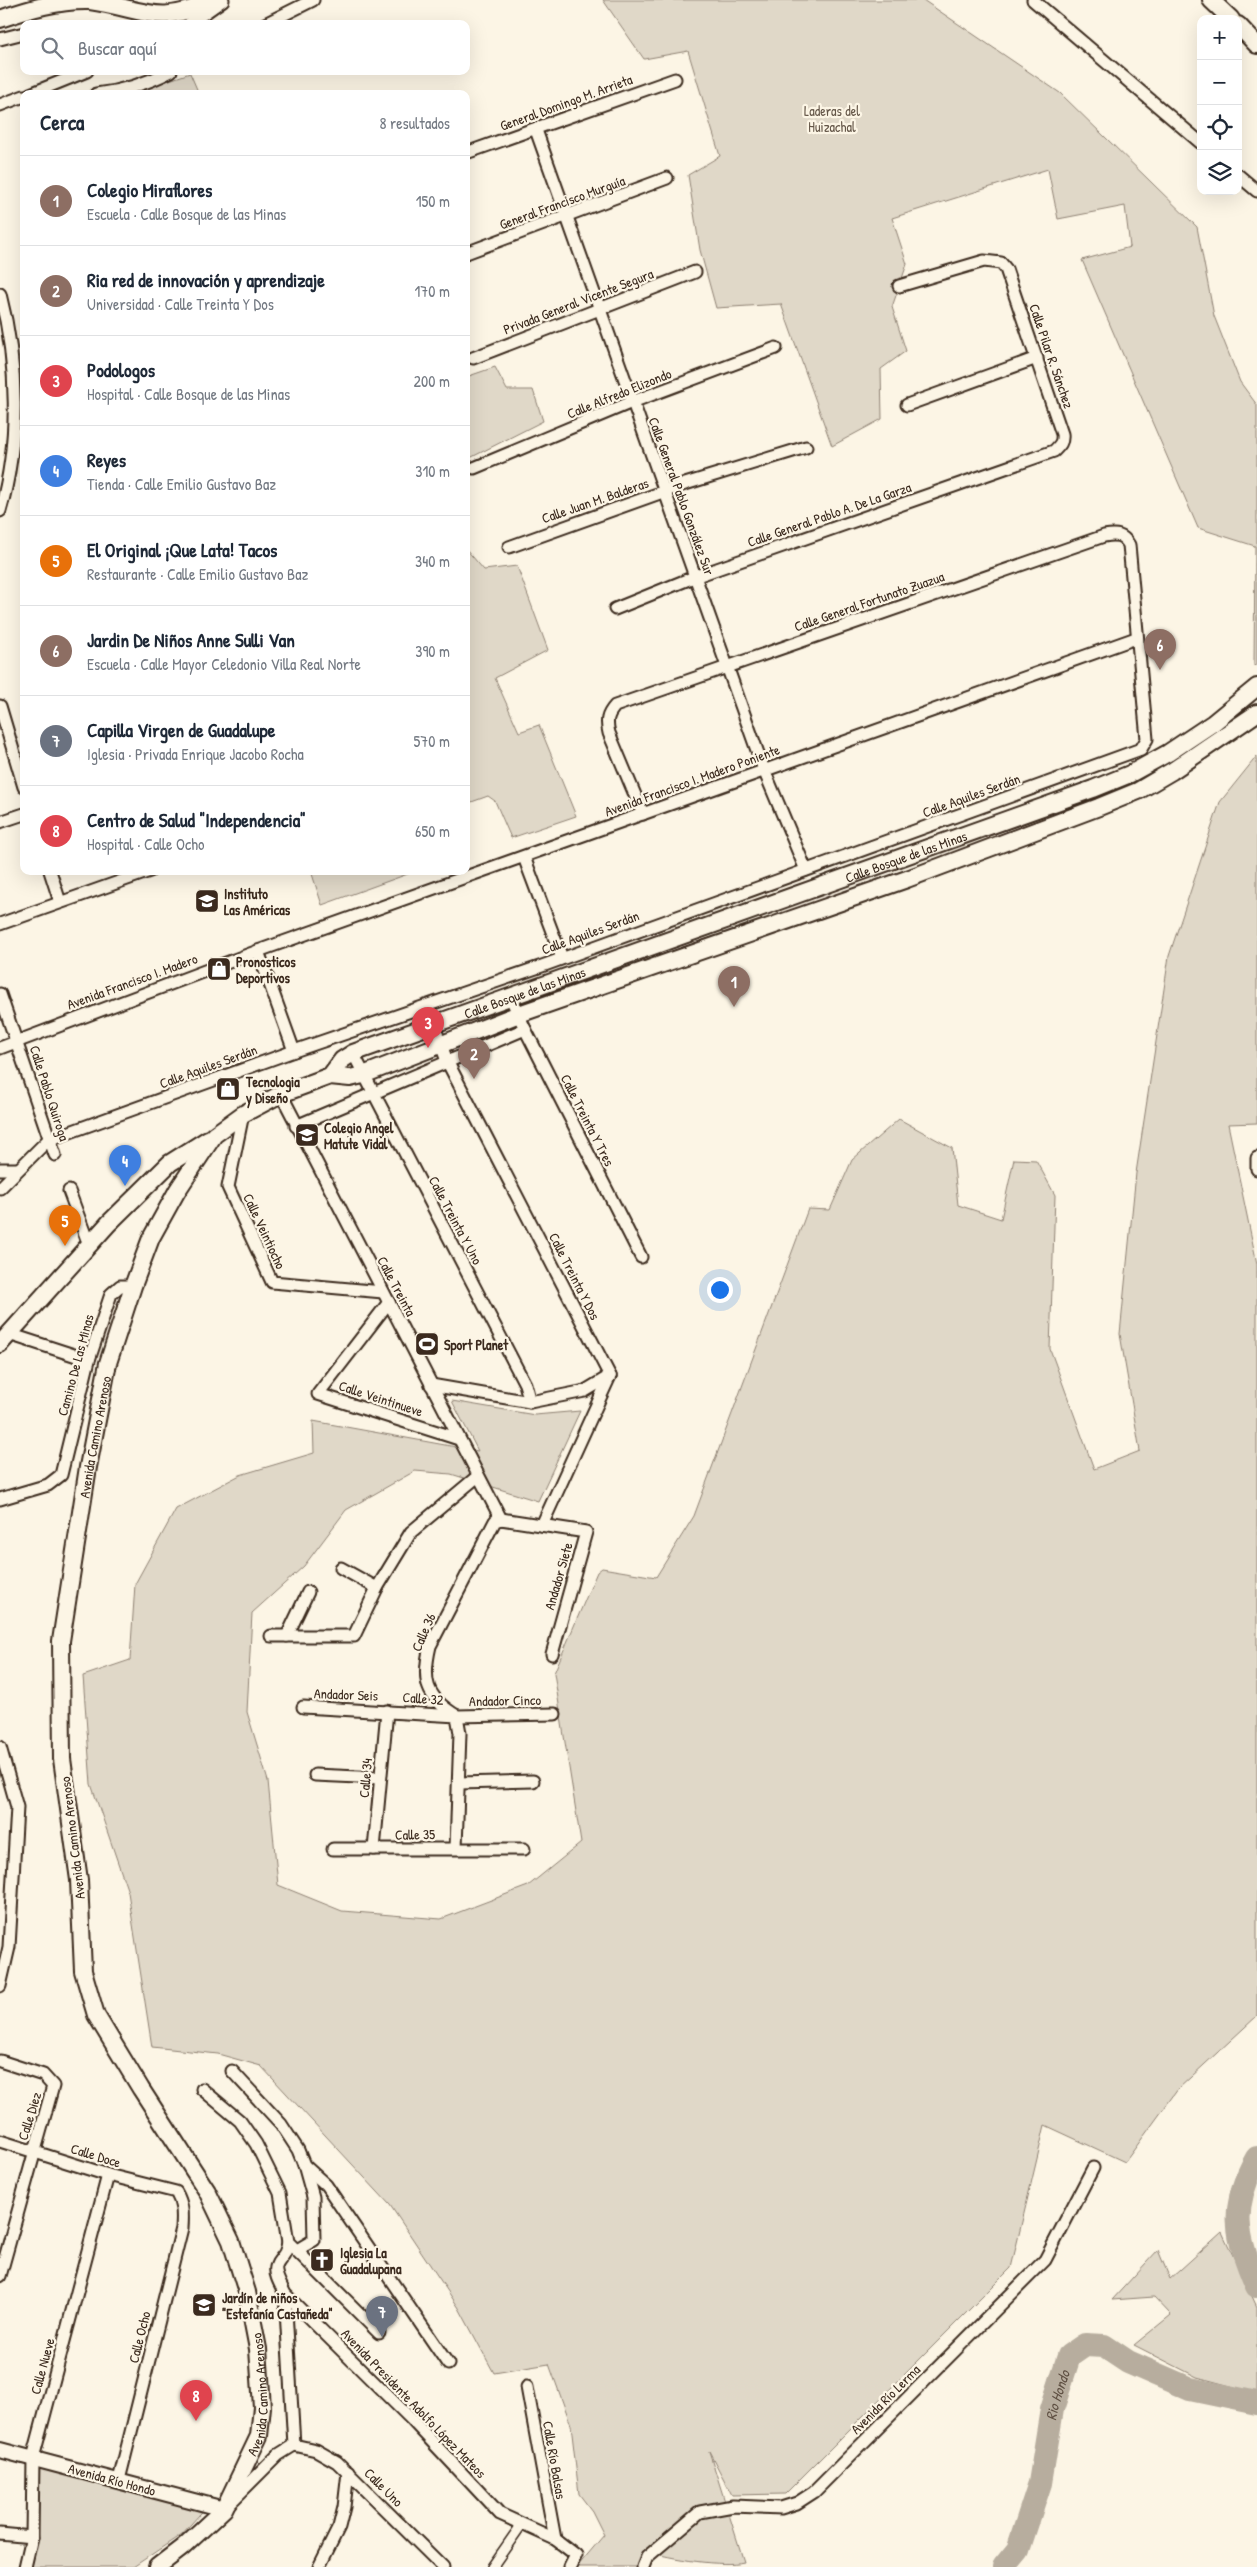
<!DOCTYPE html>
<html lang="es">
<head>
<meta charset="utf-8">
<style>
	:root { --surface:#fff; --page:#f6f6f7; --text:#1f2937; --muted:#747a83; --line:#e0e1e3; --accent:#b45309 }
	body { margin:0; font-family:"Patrick Hand",sans-serif; background:var(--page); color:var(--text) }
	.controls { position:absolute; right:15px; top:15px; display:grid; overflow:hidden; border-radius:10px; box-shadow:0 5px 20px #0002 }
	.controls button { width:45px; height:45px; display:grid; place-items:center; padding:0; border:0; border-bottom:1px solid var(--line); background:var(--surface); color:var(--text); font:25px sans-serif }
	.you { position:absolute; left:719px; top:1289px; width:18px; height:18px; margin:-12px; border:4px solid #fff; border-radius:50%; background:#1a73e8; box-shadow:0 0 0 8px #1a73e833 }
	.badge { display:grid; place-items:center; width:32px; height:32px; border-radius:50%; background:var(--accent); color:#fff; font-size:16px; font-weight:700 }
	.pin { position:absolute; translate:-50% -41px; filter:drop-shadow(0 1px 2px #0008) }
	.pin::after { content:''; position:absolute; top:26px; width:18px; height:15px; background:inherit; clip-path:polygon(0 0,100% 0,50% 100%) }
	.list { margin:0; padding:0; list-style:none }
	h2 { display:flex; justify-content:space-between; align-items:center; height:65px; margin:0; padding:0 20px; font-size:21px }
	h2 small { font-size:16px; font-weight:400; color:var(--muted) }
	.list li { display:grid; grid-template-columns:32px 1fr auto; gap:15px; align-items:center; box-sizing:border-box; height:90px; padding:0 20px; border-top:1px solid var(--line) }
	.list b { display:block; font-size:19px; white-space:nowrap }
	.list p { margin:0; font-size:16px; white-space:nowrap; color:var(--muted) }
	.list em { font-size:16px; font-style:normal; color:var(--muted) }
	.icon { flex:none; width:28px; height:28px; fill:none; stroke:currentColor; stroke-width:2; stroke-linecap:round; stroke-linejoin:round }
	.map { position:relative; flex:none; width:1257px; height:2567px; overflow:hidden }
	.search { position:absolute; background:var(--surface); box-shadow:0 5px 20px #0002; left:20px; top:20px; width:450px; height:55px; display:flex; align-items:center; gap:12px; box-sizing:border-box; padding:0 18px; border-radius:10px; color:var(--muted); font-size:19px }
	.panel { position:absolute; background:var(--surface); box-shadow:0 5px 20px #0002; left:20px; top:90px; width:450px; height:785px; border-radius:10px }
	.map>svg:first-child { display:block }
	.green { fill:#e0d8c8; stroke:#8e8173 }
	.lines { fill:none; stroke-linecap:round; stroke-linejoin:round }
	.river { stroke:#b7ad9e; stroke-width:24 }
	.pedestrian-casing { stroke:#3b2a1e; stroke-width:12 }
	.minor-casing { stroke:#3b2a1e; stroke-width:15 }
	.tertiary-casing { stroke:#3b2a1e; stroke-width:18 }
	.secondary-casing { stroke:#3b2a1e; stroke-width:20 }
	.pedestrian { stroke:#fcf5e5; stroke-width:9 }
	.minor { stroke:#fcf5e5; stroke-width:11 }
	.tertiary { stroke:#fcf5e5; stroke-width:14 }
	.secondary { stroke:#fcf5e5; stroke-width:16 }
	.labels { text-anchor:middle; dominant-baseline:central; stroke-width:4.5; stroke-linejoin:round; paint-order:stroke }
	.street-label { font-size:14px; fill:#3b2a1e; stroke:#fcf5e5 }
	.park-label { font-size:14px; fill:#645648; stroke:#fcf5e5 }
	.poi-label { font-size:14px; font-weight:bold; fill:#3b2a1e; stroke:#fcf5e5; text-anchor:start }
	.water-label { font-size:15px; font-style:italic; fill:#605144; stroke:#fcf5e5 }
</style>
</head>
<body>
<div class="map">
<svg width="1257" height="2567" viewBox="0 0 1257 2567">
	<rect width="100%" height="100%" fill="#fcf5e5"/>
	<filter id="ink" filterUnits="userSpaceOnUse"><feTurbulence type="fractalNoise" baseFrequency=".02" numOctaves="2"/><feDisplacementMap in="SourceGraphic" scale="10" xChannelSelector="R" yChannelSelector="G"/><feConvolveMatrix kernelMatrix="1 2 1 2 8 2 1 2 1" color-interpolation-filters="sRGB"/></filter>
	<g filter="url(#ink)">
		<g class="green">
			<polygon points="603,0 923,0 1060,93 1197,227 1214,316 1240,382 1257,405 1257,665 1254,666 1255,546 1198,528 1082,260 1130,247 1125,206 1058,219 1048,169 892,218 907,264 892,307 906,351 881,369 882,419 832,446 781,304 716,308 700,250 688,175 720,156 688,51 644,59"/>
			<polygon points="190,73 199,94 128,94"/>
			<polygon points="495,367 507,390 533,390 543,421 466,460 466,377"/>
			<polygon points="466,549 484,570 517,566 548,650 495,678 519,732 539,725 576,816 511,838 495,801 488,796 466,804"/>
			<path d="M1257,756V1123L1228,1124L1257,1264V2016L1178,2089L1125,2162L1045,2125L1011,2268L785,2494L732,2495L709,2451L744,2562C722,2567 671,2559 646,2551L639,2567H577L604,2535L592,2511L579,2494L571,2425L549,2364L494,2373L459,2308L390,2205L261,2066L218,2054L152,2047L128,1892L91,1784L83,1676L130,1660L135,1584L176,1509L240,1475L314,1453L313,1421L478,1451L452,1401L535,1415L580,1411L538,1501L451,1474L415,1471L346,1510L304,1566L252,1613L247,1712L268,1781L278,1885L342,1911L441,1919L528,1886L581,1843L554,1673L597,1572L602,1568L656,1577L694,1516L808,1209L830,1210L852,1160L899,1119L952,1148L958,1205L1001,1219L1014,1159L1036,1160L1055,1195L1050,1349L1094,1469L1140,1451L1120,1334L1136,1173L1169,956L1220,802Z"/>
			<polygon points="311,871 416,871 322,905"/>
			<polygon points="1222,2232 1257,2307 1257,2393 1197,2377 1134,2345 1171,2315 1154,2297 1112,2300 1158,2250 1170,2279"/>
			<polygon points="38,2463 209,2504 182,2534 133,2567 30,2567"/>
		</g>
		<g class="lines">
			<g class="river">
				<path d="M1257,2158C1229,2207 1236,2237 1257,2286"/>
				<path id="s1" d="M1004,2567L1018,2550L1040,2483L1052,2409L1069,2356L1085,2345L1104,2346L1128,2362L1190,2389L1257,2403"/>
			</g>
			<defs>
				<polyline id="pedestrian" points="492,2567 522,2524"/>
				<g id="minor">
					<polyline points="1033,0 1201,143"/>
					<polyline points="189,24 223,0"/>
					<polyline points="265,24 313,0"/>
					<polyline points="0,39 24,33"/>
					<polyline points="30,94 87,71"/>
					<path d="M96,94C124,91 146,84 171,71"/>
					<polyline points="0,105 24,96"/>
					<polyline points="536,130 764,770 806,870"/>
					<polyline points="466,153 675,79"/>
					<polyline points="1238,175 1257,191"/>
					<polyline points="466,253 667,178"/>
					<path d="M0,294C18,363 20,443 0,511"/>
					<polyline points="473,358 695,272"/>
					<polyline points="907,405 1037,358"/>
					<polyline points="474,468 632,402 776,348"/>
					<polyline points="509,547 685,484 806,447"/>
					<path d="M615,609L694,577L1054,451C1060,445 1063,442 1062,434L1006,269L1001,263L984,261L899,286"/>
					<polyline points="0,706 24,787"/>
					<polyline points="0,822 24,814"/>
					<polyline points="524,857 562,958"/>
					<polyline points="50,871 60,902"/>
					<polyline points="0,924 150,871"/>
					<polyline points="258,951 294,1051"/>
					<polyline points="0,994 55,1155"/>
					<polyline points="510,996 525,1029 641,1257"/>
					<polyline points="433,1023 447,1061 610,1376"/>
					<polyline points="0,1048 258,951 1136,638"/>
					<polyline points="353,1053 525,1384 530,1402"/>
					<polyline points="281,1094 501,1519"/>
					<polyline points="243,1114 228,1187 272,1282 383,1292"/>
					<polyline points="296,1126 525,1029"/>
					<polyline points="1257,1158 1257,1169"/>
					<polyline points="0,1169 18,1169"/>
					<path d="M0,1188L48,1140L294,1051L542,966L1141,749L1147,739L1129,545C1123,534 1116,534 1104,536L615,706C607,715 606,721 609,733L643,814"/>
					<polyline points="69,1191 89,1245"/>
					<polyline points="389,1302 318,1394 459,1439"/>
					<polyline points="9,1334 89,1360"/>
					<polyline points="431,1385 530,1402 585,1391 610,1376"/>
					<polyline points="0,1499 48,1485 61,1475 89,1360 111,1294 120,1286 133,1286"/>
					<polyline points="501,1519 586,1532 552,1654"/>
					<polyline points="542,1525 610,1376"/>
					<polyline points="341,1568 377,1588"/>
					<polyline points="271,1636 354,1636 377,1588 411,1532 478,1476"/>
					<polyline points="287,1636 308,1592"/>
					<polyline points="303,1707 457,1716 555,1714"/>
					<polyline points="0,1747 17,1807 9,1947 0,1986"/>
					<polyline points="315,1775 380,1778"/>
					<polyline points="459,1783 533,1781"/>
					<path d="M456,1848L460,1733L457,1716C425,1697 422,1680 430,1646L495,1521L501,1519"/>
					<polyline points="333,1849 524,1849"/>
					<polyline points="374,1849 387,1711"/>
					<polyline points="0,2061 43,2075 53,2086 0,2276"/>
					<polyline points="232,2071 281,2124 298,2150 304,2165 326,2185 448,2364"/>
					<polyline points="202,2089 240,2121 256,2144 280,2193 288,2242 379,2333"/>
					<path d="M0,2141L108,2175L176,2192C183,2204 183,2214 182,2228L119,2480"/>
					<path d="M288,2242C286,2258 279,2257 276,2267C274,2275 282,2287 285,2294L411,2419L500,2514L555,2539L576,2555L570,2567"/>
					<polyline points="297,2250 314,2240 313,2197 304,2165"/>
					<polyline points="527,2387 555,2539"/>
					<polyline points="294,2445 316,2450 337,2462 443,2567"/>
					<polyline points="229,2504 278,2455 294,2445 285,2294"/>
					<polyline points="0,2534 32,2537"/>
					<polyline points="25,2567 32,2537 33,2458 108,2175"/>
					<polyline points="319,2567 339,2527 344,2507 348,2472"/>
					<polyline points="643,2567 647,2557 700,2512 733,2506 781,2508 797,2503 814,2492 1045,2260 1093,2168"/>
				</g>
				<polyline id="tertiary" points="0,2450 224,2509"/>
				<g id="secondary">
					<polyline points="1211,0 1231,19"/>
					<path d="M0,19C29,9 59,0 90,1C142,8 159,28 213,0"/>
					<polyline points="1238,25 1257,45"/>
					<path id="s2" d="M330,1076L342,1060L353,1053L1093,789L1130,774L1168,753L1213,723L1257,687"/>
					<polyline points="0,1344 109,1223 170,1163 208,1139"/>
					<path id="s3" d="M157,2567L183,2547L224,2509L248,2459L259,2436L262,2407L258,2349L247,2292L231,2241L207,2191L141,2089L96,2015L83,1971L79,1880L62,1759L61,1641L88,1467L108,1363L133,1286L151,1238L177,1191L214,1135L243,1114L281,1094L330,1076L350,1078L363,1075L519,1014L907,879L1099,807L1138,791L1172,771L1257,713"/>
				</g>
			</defs>
			<use href="#pedestrian" class="pedestrian-casing"/>
			<use href="#minor" class="minor-casing"/>
			<use href="#tertiary" class="tertiary-casing"/>
			<use href="#secondary" class="secondary-casing"/>
			<use href="#pedestrian" class="pedestrian"/>
			<use href="#minor" class="minor"/>
			<use href="#tertiary" class="tertiary"/>
			<use href="#secondary" class="secondary"/>
		</g>
	</g>
	<defs>
		<symbol id="school-square" viewBox="-11 -11 22 22"><rect x="-9" y="-9" width="18" height="18" rx="4" fill="#3b2a1e" stroke="#fcf5e5"/><path d="M0-5L7-2L0 1L-7-2ZM-4 1L0 2.5L4 1V4Q0 6-4 4Z" fill="#fff"/></symbol>
		<symbol id="shop-square" viewBox="-11 -11 22 22"><rect x="-9" y="-9" width="18" height="18" rx="4" fill="#3b2a1e" stroke="#fcf5e5"/><path d="M-5-2.5h2.3a2.7 3.5 0 0 1 5.4 0H5L5.5 6h-11ZM-1.5-2.5h3a1.5 2.3 0 0 0-3 0Z" fill="#fff"/></symbol>
		<symbol id="stadium-square" viewBox="-11 -11 22 22"><rect x="-9" y="-9" width="18" height="18" rx="4" fill="#3b2a1e" stroke="#fcf5e5"/><path d="M0-5a6.5 5 0 1 0 0 10a6.5 5 0 1 0 0-10ZM-3.5-1.8h7v3.6h-7Z" fill="#fff"/></symbol>
		<symbol id="church-square" viewBox="-11 -11 22 22"><rect x="-9" y="-9" width="18" height="18" rx="4" fill="#3b2a1e" stroke="#fcf5e5"/><path d="M-1.2-6h2.4v3.5h3.3v2.4h-3.3V6h-2.4V-.1h-3.3v-2.4h3.3Z" fill="#fff"/></symbol>
	</defs>
	<g fill-rule="evenodd">
		<use href="#school-square" x="193" y="887" width="28" height="28"/>
		<use href="#shop-square" x="205" y="955" width="28" height="28"/>
		<use href="#shop-square" x="214" y="1075" width="28" height="28"/>
		<use href="#school-square" x="293" y="1121" width="28" height="28"/>
		<use href="#stadium-square" x="413" y="1330" width="28" height="28"/>
		<use href="#church-square" x="308" y="2246" width="28" height="28"/>
		<use href="#school-square" x="190" y="2291" width="28" height="28"/>
	</g>
	<g class="labels">
		<g class="street-label">
			<text transform="translate(566 102) rotate(-20)">General Domingo M. Arrieta</text>
			<text transform="translate(562 202) rotate(-20)">General Francisco Murguía</text>
			<text transform="translate(578 301) rotate(-21)">Privada General Vicente Segura</text>
			<text transform="translate(1052 356) rotate(71)">Calle Pilar R. Sánchez</text>
			<text transform="translate(619 393) rotate(-22)">Calle Alfredo Elizondo</text>
			<text transform="translate(682 496) rotate(70)">Calle General Pablo González Sur</text>
			<text transform="translate(595 500) rotate(-19)">Calle Juan M. Balderas</text>
			<text transform="translate(829 514) rotate(-19)">Calle General Pablo A. De La Garza</text>
			<text transform="translate(869 601) rotate(-19)">Calle General Fortunato Zuazua</text>
			<text transform="translate(692 780) rotate(-20)">Avenida Francisco I. Madero Poniente</text>
			<text transform="translate(971 795) rotate(-20)">Calle Aquiles Serdán</text>
			<text stroke="none"><textPath href="#s2" startOffset="620">Calle Bosque de las Minas</textPath></text>
			<text transform="translate(590 932) rotate(-20)">Calle Aquiles Serdán</text>
			<text transform="translate(132 981) rotate(-20)">Avenida Francisco I. Madero</text>
			<text stroke="none"><textPath href="#s2" startOffset="215">Calle Bosque de las Minas</textPath></text>
			<text transform="translate(208 1066) rotate(-20)">Calle Aquiles Serdán</text>
			<text transform="translate(50 1093) rotate(72)">Calle Pablo Quiroga</text>
			<text transform="translate(588 1120) rotate(63)">Calle Treinta Y Tres</text>
			<text transform="translate(456 1220) rotate(62)">Calle Treinta Y Uno</text>
			<text transform="translate(265 1231) rotate(65)">Calle Veintiocho</text>
			<text transform="translate(575 1276) rotate(63)">Calle Treinta Y Dos</text>
			<text transform="translate(397 1286) rotate(62)">Calle Treinta</text>
			<text transform="translate(75 1365) rotate(-75)">Camino De Las Minas</text>
			<text transform="translate(381 1398) rotate(18)">Calle Veintinueve</text>
			<text stroke="none"><textPath href="#s3" startOffset="1216">Avenida Camino Arenoso</textPath></text>
			<text transform="translate(558 1576) rotate(-74)">Andador Siete</text>
			<text transform="translate(423 1632) rotate(-67)">Calle 36</text>
			<text transform="translate(346 1694) rotate(2)">Andador Seis</text>
			<text transform="translate(423 1698) rotate(4)">Calle 32</text>
			<text transform="translate(505 1700) rotate(-1)">Andador Cinco</text>
			<text transform="translate(365 1778) rotate(-85)">Calle 34</text>
			<text transform="translate(415 1834) rotate(-1)">Calle 35</text>
			<text transform="translate(72 1838) rotate(-97)">Avenida Camino Arenoso</text>
			<text transform="translate(29 2116) rotate(-73)">Calle Diez</text>
			<text transform="translate(96 2155) rotate(17)">Calle Doce</text>
			<text transform="translate(139 2337) rotate(-76)">Calle Ocho</text>
			<text transform="translate(42 2366) rotate(-75)">Calle Nueve</text>
			<text stroke="none"><textPath href="#s3" startOffset="211">Avenida Camino Arenoso</textPath></text>
			<text transform="translate(885 2399) rotate(-45)">Avenida Río Lerma</text>
			<text transform="translate(414 2403) rotate(46)">Avenida Presidente Adolfo López Mateos</text>
			<text transform="translate(555 2460) rotate(80)">Calle Río Balsas</text>
			<text transform="translate(112 2479) rotate(15)">Avenida Río Hondo</text>
			<text transform="translate(384 2487) rotate(45)">Calle Uno</text>
		</g>
		<g class="park-label">
			<text x="832" y="110">Laderas del<tspan x="832" dy="16">Huizachal</tspan></text>
		</g>
		<g class="poi-label">
			<text x="224" y="893">Instituto<tspan x="224" dy="16">Las Américas</tspan></text>
			<text x="236" y="961">Pronosticos<tspan x="236" dy="16">Deportivos</tspan></text>
			<text x="246" y="1081">Tecnologia<tspan x="246" dy="16">y Diseño</tspan></text>
			<text x="324" y="1127">Colegio Angel<tspan x="324" dy="16">Matute Vidal</tspan></text>
			<text x="444" y="1344">Sport Planet</text>
			<text x="340" y="2252">Iglesia La<tspan x="340" dy="16">Guadalupana</tspan></text>
			<text x="222" y="2297">Jardín de niños<tspan x="222" dy="16">"Estefanía Castañeda"</tspan></text>
		</g>
		<g class="water-label">
			<text stroke="none"><textPath href="#s1" startOffset="182">Rio Hondo</textPath></text>
		</g>
	</g>
</svg>
<div class="controls">
<button>+</button>
<button>−</button>
<button><svg class="icon" aria-label="locate" viewBox="0 0 24 24"><circle cx="12" cy="12" r="6"/><path d="M12 2v4M12 18v4M2 12h4M18 12h4"/></svg></button>
<button><svg class="icon" aria-label="layers" viewBox="0 0 24 24"><path d="M12 4l9 5-9 5-9-5zM3 14l9 5 9-5"/></svg></button>
</div>
<div class="you"></div>
<div class="pin badge" style="left:734px;top:1007px;background:#8d6e63">1</div>
<div class="pin badge" style="left:474px;top:1079px;background:#8d6e63">2</div>
<div class="pin badge" style="left:428px;top:1048px;background:#e0444e">3</div>
<div class="pin badge" style="left:125px;top:1186px;background:#3f7fe0">4</div>
<div class="pin badge" style="left:65px;top:1246px;background:#e8710a">5</div>
<div class="pin badge" style="left:1160px;top:670px;background:#8d6e63">6</div>
<div class="pin badge" style="left:382px;top:2337px;background:#6b7280">7</div>
<div class="pin badge" style="left:196px;top:2421px;background:#e0444e">8</div>
<div class="search"><svg class="icon" aria-label="search" viewBox="0 0 24 24"><circle cx="10" cy="10" r="6"/><path d="M15 15l6 6"/></svg>Buscar aquí</div>
<section class="panel">
<h2>Cerca<small>8 resultados</small></h2>
<ul class="list">
<li><span class="badge" style="background:#8d6e63">1</span><div><b>Colegio Miraflores</b><p>Escuela · Calle Bosque de las Minas</p></div><em>150 m</em></li>
<li><span class="badge" style="background:#8d6e63">2</span><div><b>Ria red de innovación y aprendizaje</b><p>Universidad · Calle Treinta Y Dos</p></div><em>170 m</em></li>
<li><span class="badge" style="background:#e0444e">3</span><div><b>Podologos</b><p>Hospital · Calle Bosque de las Minas</p></div><em>200 m</em></li>
<li><span class="badge" style="background:#3f7fe0">4</span><div><b>Reyes</b><p>Tienda · Calle Emilio Gustavo Baz</p></div><em>310 m</em></li>
<li><span class="badge" style="background:#e8710a">5</span><div><b>El Original ¡Que Lata! Tacos</b><p>Restaurante · Calle Emilio Gustavo Baz</p></div><em>340 m</em></li>
<li><span class="badge" style="background:#8d6e63">6</span><div><b>Jardin De Niños Anne Sulli Van</b><p>Escuela · Calle Mayor Celedonio Villa Real Norte</p></div><em>390 m</em></li>
<li><span class="badge" style="background:#6b7280">7</span><div><b>Capilla Virgen de Guadalupe</b><p>Iglesia · Privada Enrique Jacobo Rocha</p></div><em>570 m</em></li>
<li><span class="badge" style="background:#e0444e">8</span><div><b>Centro de Salud &quot;Independencia&quot;</b><p>Hospital · Calle Ocho</p></div><em>650 m</em></li>
</ul>
</section>
</div>
</body>
</html>
